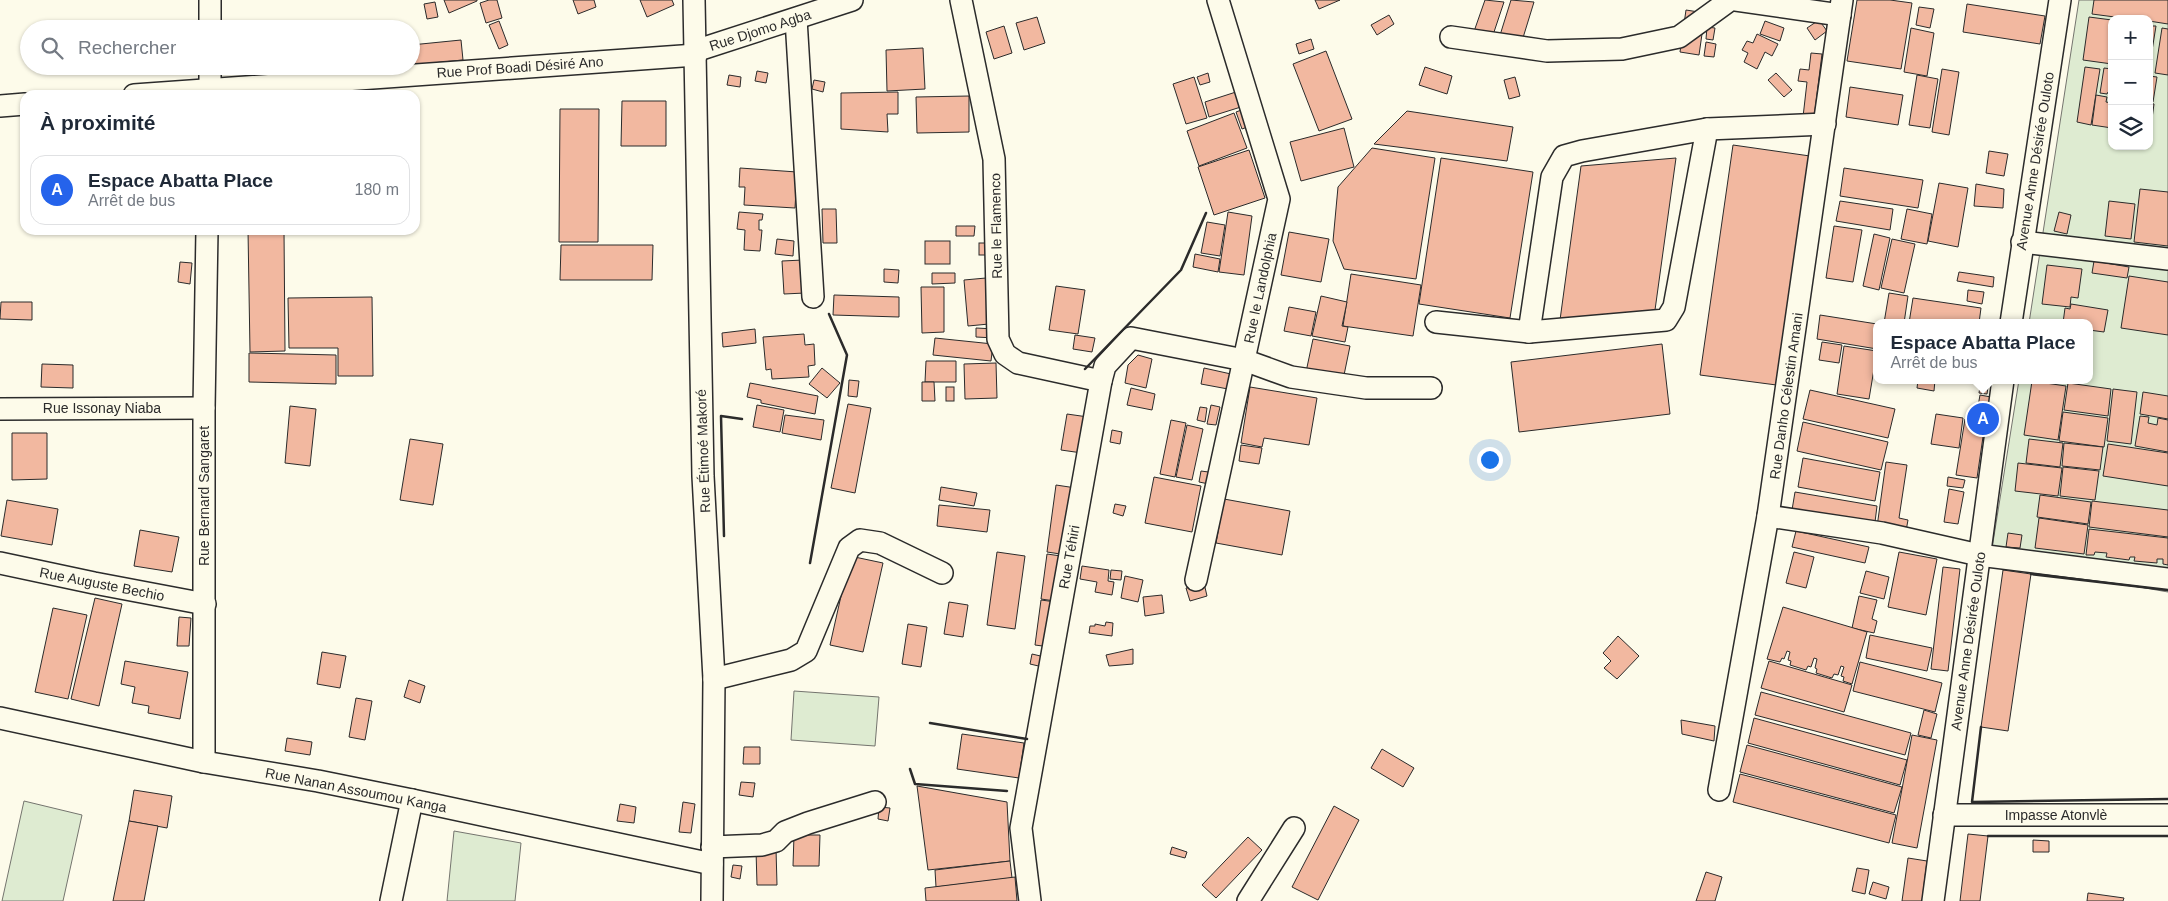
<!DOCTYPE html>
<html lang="fr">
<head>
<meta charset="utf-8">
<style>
	:root { --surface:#fff; --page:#f2f2f3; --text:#1f2937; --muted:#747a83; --line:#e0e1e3; --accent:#2563eb }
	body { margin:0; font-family:Arial,sans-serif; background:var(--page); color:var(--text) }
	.controls { position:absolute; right:15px; top:15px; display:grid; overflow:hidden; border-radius:10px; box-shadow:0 1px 4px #0004 }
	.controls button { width:45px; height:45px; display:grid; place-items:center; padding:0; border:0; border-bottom:1px solid var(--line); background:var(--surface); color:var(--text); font:25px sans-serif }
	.you { position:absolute; left:1489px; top:459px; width:18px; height:18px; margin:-12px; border:4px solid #fff; border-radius:50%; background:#1a73e8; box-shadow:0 0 0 8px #1a73e833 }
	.badge { display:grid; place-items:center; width:32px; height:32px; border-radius:50%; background:var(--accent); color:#fff; font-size:16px; font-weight:700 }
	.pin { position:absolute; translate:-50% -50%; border:2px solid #fff; box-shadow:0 1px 5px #0006 }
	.popup { position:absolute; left:1873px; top:319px; width:220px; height:65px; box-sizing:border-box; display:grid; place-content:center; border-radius:10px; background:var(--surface); filter:drop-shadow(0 1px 4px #0005); font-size:16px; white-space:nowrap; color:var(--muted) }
	.popup b { font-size:19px; color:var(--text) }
	.popup::after { content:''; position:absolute; left:50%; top:100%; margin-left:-10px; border:10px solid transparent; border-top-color:var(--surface) }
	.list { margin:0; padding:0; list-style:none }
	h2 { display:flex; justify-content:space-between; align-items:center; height:65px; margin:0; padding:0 20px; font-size:21px }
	h2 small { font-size:16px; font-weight:400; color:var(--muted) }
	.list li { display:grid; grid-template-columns:32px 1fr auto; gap:15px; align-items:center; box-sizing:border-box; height:70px; margin:0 10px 10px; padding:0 10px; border:1px solid var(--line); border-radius:15px }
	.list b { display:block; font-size:19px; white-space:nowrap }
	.list p { margin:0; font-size:16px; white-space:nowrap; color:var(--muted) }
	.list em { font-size:16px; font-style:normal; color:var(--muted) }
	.icon { flex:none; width:28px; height:28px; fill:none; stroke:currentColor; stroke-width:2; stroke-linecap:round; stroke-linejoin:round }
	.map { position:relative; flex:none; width:2168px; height:901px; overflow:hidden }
	.search { position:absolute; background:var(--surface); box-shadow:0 1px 4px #0004; left:20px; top:20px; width:400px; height:55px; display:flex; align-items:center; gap:12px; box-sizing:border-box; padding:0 18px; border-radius:28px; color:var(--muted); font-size:19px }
	.panel { position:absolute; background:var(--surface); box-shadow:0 1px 4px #0004; left:20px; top:90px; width:400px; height:145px; border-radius:15px }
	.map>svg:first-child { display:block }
	.green { fill:#deebd1; stroke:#74746e; fill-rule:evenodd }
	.building { fill:#f2b8a0; stroke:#2b2b2b }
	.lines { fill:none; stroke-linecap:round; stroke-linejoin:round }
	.minor-casing { stroke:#2b2b2b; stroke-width:24 }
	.minor { stroke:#fdfbea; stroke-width:21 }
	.wall { stroke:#2b2b2b; stroke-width:2.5 }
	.labels { text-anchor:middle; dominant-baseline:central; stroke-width:4; stroke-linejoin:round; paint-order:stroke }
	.street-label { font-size:14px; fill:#2b2b2b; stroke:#fdfbea }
</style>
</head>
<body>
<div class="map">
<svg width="2168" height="901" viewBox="0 0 2168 901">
	<rect width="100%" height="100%" fill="#fdfbea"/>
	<g class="green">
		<path d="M2079,0H2168V592L1990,561L2019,380H2089V323H2029ZM2112,19H2149V146H2112Z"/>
		<polygon points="794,691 879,697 875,746 791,740"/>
		<polygon points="24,801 82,815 63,901 2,901"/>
		<polygon points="454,831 521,843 515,901 447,901"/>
	</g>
	<g class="building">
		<polygon points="444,0 477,0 477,1 449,13"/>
		<polygon points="489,0 497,0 502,18 486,23 480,3"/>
		<polygon points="573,0 594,0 596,7 578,14"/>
		<polygon points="640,0 672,0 674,5 647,17"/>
		<polygon points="1315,0 1340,0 1319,9"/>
		<polygon points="1485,0 1504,2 1489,47 1471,40"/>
		<polygon points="1511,0 1534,2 1518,54 1496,48"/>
		<polygon points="1857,0 1890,0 1912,3 1901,69 1847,61"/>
		<polygon points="2094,0 2168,0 2168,24 2149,21 2149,19 2130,19 2092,14"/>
		<polygon points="435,2 438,17 427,19 424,4"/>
		<polygon points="1967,4 2045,16 2040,44 1963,32"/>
		<polygon points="1919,7 1934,9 1930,28 1916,25"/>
		<polygon points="1686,10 1705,13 1699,55 1680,52"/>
		<polygon points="1389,15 1394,24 1377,35 1371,25"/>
		<polygon points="1037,17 1045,43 1024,50 1016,23"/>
		<polygon points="2089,17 2112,20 2112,64 2083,60"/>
		<polygon points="1819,20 1827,31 1815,40 1807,28"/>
		<polygon points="499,21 508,45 499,49 489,25"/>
		<polygon points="1765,21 1784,28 1780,41 1760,34"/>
		<polygon points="1004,26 1012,53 994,59 986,32"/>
		<polygon points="2149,26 2156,26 2149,69"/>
		<polygon points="1707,27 1715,28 1713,40 1706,39"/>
		<polygon points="1911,28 1934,33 1927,76 1904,72"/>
		<polygon points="2162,28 2168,29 2168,75 2155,73"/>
		<polygon points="1757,34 1778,44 1772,56 1765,52 1757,69 1744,62 1748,53 1742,50 1747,41 1753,43"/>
		<polygon points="1311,39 1314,49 1299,54 1296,44"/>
		<polygon points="461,40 463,60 411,65 411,45"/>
		<polygon points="1706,42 1716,44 1714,57 1704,56"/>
		<polygon points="923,48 925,89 887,91 886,50"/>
		<polygon points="1326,51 1352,119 1319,131 1293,64"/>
		<polygon points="1811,53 1822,54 1814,118 1803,117 1807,82 1798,81 1800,69 1809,70"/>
		<polygon points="1425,67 1452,76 1447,94 1419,85"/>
		<polygon points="2085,67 2100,69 2091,125 2077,122"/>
		<polygon points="2104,68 2112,69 2112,92 2108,92 2107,94 2100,93"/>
		<polygon points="1942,69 1959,72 1949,135 1932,132"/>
		<polygon points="757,71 768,73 766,83 755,81"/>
		<polygon points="1208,73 1210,82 1200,85 1197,77"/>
		<polygon points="1776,73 1792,90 1784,97 1768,80"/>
		<polygon points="729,75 741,77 740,87 727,85"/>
		<polygon points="1917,75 1938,79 1930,128 1909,125"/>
		<polygon points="2149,76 2157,77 2153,102 2149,101"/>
		<polygon points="1194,77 1207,118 1186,124 1173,84"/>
		<polygon points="1515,77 1520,96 1509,99 1504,80"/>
		<polygon points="814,80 825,82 823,92 812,89"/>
		<polygon points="1850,87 1903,95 1898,125 1846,117"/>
		<polygon points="1239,91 1244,106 1209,117 1205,102"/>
		<polygon points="898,92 898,114 887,114 888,132 841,129 841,93"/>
		<polygon points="2096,95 2107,97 2106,102 2112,103 2112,128 2092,125"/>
		<polygon points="969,96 969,132 917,133 916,97"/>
		<polygon points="622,101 666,101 666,146 621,146"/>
		<polygon points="2149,103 2154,104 2150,133 2149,133"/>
		<polygon points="560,109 599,109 598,242 559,242"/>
		<polygon points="1244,109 1250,126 1242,129 1236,112"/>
		<polygon points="1407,111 1513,127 1507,161 1374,144"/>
		<polygon points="1234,113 1247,148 1199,166 1187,131"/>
		<polygon points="1344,128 1354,167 1301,181 1290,142"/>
		<polygon points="1733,145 1817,157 1784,386 1700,375"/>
		<polygon points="1372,148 1435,158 1416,279 1344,269 1333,241 1338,187"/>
		<polygon points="1249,150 1265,198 1214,215 1198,167"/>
		<polygon points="1989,151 2008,154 2004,176 1986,173"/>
		<polygon points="1441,158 1533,172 1510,318 1419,304"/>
		<polygon points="1676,158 1655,310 1560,320 1581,166"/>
		<polygon points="740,168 797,172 795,208 744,205 745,187 739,187"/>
		<polygon points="1844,168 1923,180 1918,208 1840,196"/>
		<polygon points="1939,183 1968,188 1958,247 1928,241"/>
		<polygon points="1976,184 2004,189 2003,208 1974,206"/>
		<polygon points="2140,189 2168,192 2168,246 2134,242"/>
		<polygon points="1840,201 1893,209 1890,230 1836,221"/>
		<polygon points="2109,201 2135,204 2131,239 2105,236"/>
		<polygon points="822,209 836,209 837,243 823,243"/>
		<polygon points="1907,209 1932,214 1927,244 1901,239"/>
		<polygon points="739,212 763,214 762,220 759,220 759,230 762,230 760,251 744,250 745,230 737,229"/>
		<polygon points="1228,212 1252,216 1244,275 1219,272"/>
		<polygon points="2059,212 2071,215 2067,234 2054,231"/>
		<polygon points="1207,222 1225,225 1220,256 1201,253"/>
		<polygon points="956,226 975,226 974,236 956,236"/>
		<polygon points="1834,226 1862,230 1853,282 1826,278"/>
		<polygon points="248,230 284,230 285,351 250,352"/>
		<polygon points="1289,232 1329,239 1321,282 1281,275"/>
		<polygon points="1874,234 1890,238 1879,290 1863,286"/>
		<polygon points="777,239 794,241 793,256 775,254"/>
		<polygon points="1892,239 1915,244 1904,293 1881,288"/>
		<rect x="925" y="241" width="25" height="23"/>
		<rect x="979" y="243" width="10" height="12"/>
		<polygon points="561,245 653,245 652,280 560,280"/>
		<polygon points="1195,254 1220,259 1218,272 1193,267"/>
		<polygon points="803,260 805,293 784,294 782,261"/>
		<polygon points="2094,261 2129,267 2127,278 2092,273"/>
		<polygon points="180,262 192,263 190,284 178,282"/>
		<polygon points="2047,265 2082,269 2078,298 2071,297 2070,307 2042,304"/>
		<polygon points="884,269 899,270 898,283 884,282"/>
		<polygon points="1959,272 1994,277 1993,287 1957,281"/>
		<polygon points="932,273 955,273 955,283 932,284"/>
		<polygon points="1351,274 1421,285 1413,336 1343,326"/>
		<polygon points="2129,276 2168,282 2168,335 2121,328"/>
		<polygon points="986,278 989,324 968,326 964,280"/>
		<polygon points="1056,286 1085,290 1078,334 1049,330"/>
		<polygon points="921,287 944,287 944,332 922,333"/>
		<polygon points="1968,290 1984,292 1982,304 1967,301"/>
		<polygon points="1889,293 1908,296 1904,323 1884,323"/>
		<polygon points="834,295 899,297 899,317 833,315"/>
		<polygon points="1321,296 1347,302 1342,326 1348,327 1345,342 1312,336"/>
		<polygon points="372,297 373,376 338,376 338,348 289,348 288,298"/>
		<polygon points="1913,298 1981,308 1979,323 1909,323"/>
		<polygon points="1,302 32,302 32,320 0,319"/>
		<polygon points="2071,304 2108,310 2104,332 2089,330 2089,323 2063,323 2065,308 2070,309"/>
		<polygon points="1289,307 1316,312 1311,336 1284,331"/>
		<polygon points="1820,315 1877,324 1877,349 1817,339"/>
		<polygon points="976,328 995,329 995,338 976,337"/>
		<polygon points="755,329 756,343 723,347 722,333"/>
		<polygon points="804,334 805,345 814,344 815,365 808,366 809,377 772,379 771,369 766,370 763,337"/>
		<polygon points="1075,335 1095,338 1092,352 1073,349"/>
		<polygon points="935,338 993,344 991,361 933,355"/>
		<polygon points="1313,339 1350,346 1343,380 1306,372"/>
		<polygon points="1822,342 1842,345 1839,363 1819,360"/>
		<polygon points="1662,344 1670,414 1519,432 1511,362"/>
		<polygon points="1844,346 1877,351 1869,399 1837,394"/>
		<polygon points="249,353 336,355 336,384 249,382"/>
		<polygon points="1138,355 1152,359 1146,388 1125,383 1128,365"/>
		<polygon points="926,361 956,361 956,382 925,382"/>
		<polygon points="996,363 997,398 965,399 964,364"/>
		<polygon points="42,364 73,365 73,388 41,387"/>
		<polygon points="822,368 840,383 827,398 809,384"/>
		<polygon points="1204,368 1231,374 1228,389 1201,384"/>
		<polygon points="849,380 859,381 857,397 848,396"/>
		<polygon points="1918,380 1935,380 1934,391 1917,388"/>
		<polygon points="1981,380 1989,380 1987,394 1979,393"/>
		<polygon points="2032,381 2066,386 2058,440 2024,435"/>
		<polygon points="922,382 934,382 935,401 922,401"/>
		<polygon points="750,383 818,396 815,414 761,403 761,400 747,397"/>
		<polygon points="2068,383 2111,389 2108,416 2064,410"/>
		<rect x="946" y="387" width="8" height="14"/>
		<polygon points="1250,387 1317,398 1309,445 1264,438 1262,447 1241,443"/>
		<polygon points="1131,388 1155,394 1152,410 1127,405"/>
		<polygon points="2113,389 2137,392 2131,444 2107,441"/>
		<polygon points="1810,390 1895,409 1888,438 1803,419"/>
		<polygon points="2143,392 2168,396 2168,419 2140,414"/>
		<polygon points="1980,395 1991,397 1987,420 1976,418"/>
		<polygon points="848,404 871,408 855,493 831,488"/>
		<polygon points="757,405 784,410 780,432 753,427"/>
		<polygon points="1211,405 1220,407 1216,425 1207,424"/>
		<polygon points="290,406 316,409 310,466 285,463"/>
		<polygon points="1200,407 1207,408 1205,422 1197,420"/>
		<polygon points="2063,412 2108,418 2104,447 2059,441"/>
		<polygon points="1067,414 1088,417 1082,453 1061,450"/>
		<polygon points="1936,414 1963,418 1959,448 1931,444"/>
		<polygon points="785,415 824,420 821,440 782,433"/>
		<polygon points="2140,416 2149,417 2148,423 2157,425 2158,418 2168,420 2168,452 2135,446"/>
		<polygon points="1965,419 1985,423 1977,478 1956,475"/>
		<polygon points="1171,420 1186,423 1175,477 1160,474"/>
		<polygon points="1803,422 1888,442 1881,470 1797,451"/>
		<polygon points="1187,425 1203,429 1192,480 1176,477"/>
		<polygon points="1112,430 1122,432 1120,444 1110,442"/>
		<polygon points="12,433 47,433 47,479 12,480"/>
		<polygon points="410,439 443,444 433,505 400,500"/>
		<polygon points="2029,439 2063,443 2060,467 2026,463"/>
		<polygon points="2064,443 2103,447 2100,470 2062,466"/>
		<polygon points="2108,444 2168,453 2168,486 2103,476"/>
		<polygon points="1241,445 1262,448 1259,464 1239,461"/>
		<polygon points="1803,458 1880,472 1875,501 1798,487"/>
		<polygon points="1886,462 1907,465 1899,518 1908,520 1906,531 1877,527"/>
		<polygon points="2018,463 2062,468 2058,496 2015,491"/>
		<polygon points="2063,467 2099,471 2095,500 2060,496"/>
		<polygon points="1201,471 1216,473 1214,485 1199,482"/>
		<polygon points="1154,477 1201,486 1192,532 1145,523"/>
		<polygon points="1948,477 1965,480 1963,488 1947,486"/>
		<polygon points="1056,485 1076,488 1067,555 1047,552"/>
		<polygon points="941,487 977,493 974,506 939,500"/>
		<polygon points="1949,489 1964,492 1958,524 1944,522"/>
		<polygon points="1795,492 1877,506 1874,530 1791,516"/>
		<polygon points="2040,495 2091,502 2088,524 2037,517"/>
		<polygon points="1224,499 1290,511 1282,555 1216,543"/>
		<polygon points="7,500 58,509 52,545 1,536"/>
		<polygon points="2092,501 2168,510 2168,537 2089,527"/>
		<polygon points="1115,504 1126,506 1123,516 1113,513"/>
		<polygon points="939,505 990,510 987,532 937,526"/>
		<polygon points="2039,518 2088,525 2084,554 2035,548"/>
		<polygon points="2089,529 2168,538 2168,565 2163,564 2163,559 2157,559 2157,563 2134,561 2135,557 2130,557 2129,560 2106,557 2107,553 2095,552 2094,555 2086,555"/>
		<polygon points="140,530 179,537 172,572 134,566"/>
		<polygon points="1796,531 1869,547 1865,563 1792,547"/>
		<polygon points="2008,533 2022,535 2020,548 2006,547"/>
		<polygon points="997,552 1025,556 1015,629 987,625"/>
		<polygon points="1794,552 1814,557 1806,588 1786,583"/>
		<polygon points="1899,552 1937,559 1926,615 1888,607"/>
		<polygon points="1047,554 1061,556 1055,601 1041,599"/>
		<polygon points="850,556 883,563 863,652 830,645"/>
		<polygon points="1082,566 1109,570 1108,581 1114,582 1112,595 1095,592 1097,582 1080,579"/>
		<polygon points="1943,567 1960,569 1948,671 1931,669"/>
		<polygon points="1111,570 1122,571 1121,580 1110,579"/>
		<polygon points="2003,570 2031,574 2008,731 1981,727"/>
		<polygon points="1866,571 1889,577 1884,599 1860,593"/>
		<polygon points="1125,576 1143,580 1138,602 1121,598"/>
		<polygon points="1204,583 1207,596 1190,601 1186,588"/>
		<polygon points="1162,595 1164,613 1145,616 1143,597"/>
		<polygon points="1859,596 1877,600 1872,619 1877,621 1874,633 1852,628"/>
		<polygon points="95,598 122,604 99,706 71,699"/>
		<polygon points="1041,600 1056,602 1050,647 1035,645"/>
		<polygon points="949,602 968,605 963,637 944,634"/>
		<polygon points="1783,607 1867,632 1852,684 1843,681 1844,677 1841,676 1844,667 1841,666 1838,675 1834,674 1832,678 1816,673 1817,669 1815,668 1817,659 1814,658 1811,667 1808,666 1806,670 1790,665 1791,661 1788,660 1790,652 1787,651 1784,659 1782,658 1780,662 1767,659"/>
		<polygon points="53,608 87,615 68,699 35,692"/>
		<polygon points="179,617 191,618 189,646 177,646"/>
		<polygon points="1106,622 1113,623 1112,636 1089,633 1090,626 1095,626 1095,624 1105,626"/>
		<polygon points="908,624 927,627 921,667 902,664"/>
		<polygon points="1870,635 1932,648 1927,671 1866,658"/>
		<polygon points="1618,636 1639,656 1617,679 1604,668 1611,661 1603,653"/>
		<polygon points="1133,649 1133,664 1109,666 1106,655"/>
		<polygon points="322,652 346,656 340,688 317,684"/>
		<polygon points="1032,654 1049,658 1047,668 1030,664"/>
		<polygon points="125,661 188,672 180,719 148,713 149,706 132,703 135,687 121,684"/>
		<polygon points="1769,661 1852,685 1844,712 1761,688"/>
		<polygon points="1860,662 1942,683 1935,712 1853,691"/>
		<polygon points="409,680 425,686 420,703 404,697"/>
		<polygon points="1761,692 1911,733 1905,755 1755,715"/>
		<polygon points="356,698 372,701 365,740 349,737"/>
		<polygon points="1924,710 1937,714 1931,738 1918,735"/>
		<polygon points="1754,718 1907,760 1900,785 1748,743"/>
		<polygon points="1681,720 1715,726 1714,741 1682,734"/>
		<polygon points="962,734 1024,743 1019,778 957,769"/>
		<polygon points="1912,735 1937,740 1917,848 1892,843"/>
		<polygon points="287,738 312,742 310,755 285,751"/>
		<polygon points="1747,745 1902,787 1894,813 1740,772"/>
		<polygon points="744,747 760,747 760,764 743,764"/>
		<polygon points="1382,749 1414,768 1403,787 1371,768"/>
		<polygon points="1740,774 1896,815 1889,843 1733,802"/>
		<polygon points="741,782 755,783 753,797 739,795"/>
		<polygon points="917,786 1007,802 1010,861 928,870"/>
		<polygon points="134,790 172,796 167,828 129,821"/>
		<polygon points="683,802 695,804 691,833 679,832"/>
		<polygon points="620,804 636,807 634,823 617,821"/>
		<polygon points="1334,806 1359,820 1318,900 1292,887"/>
		<polygon points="879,807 890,808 888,821 878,819"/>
		<polygon points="129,821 158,826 144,901 113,901"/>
		<polygon points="1968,834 1988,836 1980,901 1960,901"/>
		<polygon points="794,835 820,835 819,866 793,866"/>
		<polygon points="1248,837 1262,850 1216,898 1202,885"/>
		<polygon points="2033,840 2049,841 2049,852 2033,852"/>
		<polygon points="1172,847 1187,852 1185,858 1170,854"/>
		<polygon points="776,849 777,885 757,885 756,850"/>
		<polygon points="1908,858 1927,861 1922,901 1902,901"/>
		<polygon points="1010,861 1012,878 936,887 935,870"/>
		<polygon points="733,865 742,866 740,879 731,877"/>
		<polygon points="1857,868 1869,870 1865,894 1852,891"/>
		<polygon points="1706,872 1722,877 1715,901 1696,901"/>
		<polygon points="1015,877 1017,901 926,901 925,888"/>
		<polygon points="1873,882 1889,887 1886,899 1869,894"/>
		<polygon points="2088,893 2124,898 2123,901 2087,901"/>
	</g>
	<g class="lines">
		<defs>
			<g id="minor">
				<polyline points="694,0 703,476 714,679 712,901"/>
				<polyline points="961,0 994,159 998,339 1005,354 1018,363 1101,381"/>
				<polyline points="1736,0 1840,15"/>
				<polyline points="796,19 813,297"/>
				<polyline points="210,29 210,0"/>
				<polyline points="1451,37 1547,51 1622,49 1679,37 1730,0"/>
				<polyline points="695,51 852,0"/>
				<polyline points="134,95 696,55"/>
				<polyline points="210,95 210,66"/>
				<polyline points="0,106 25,104"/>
				<polyline points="2022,242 2168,259"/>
				<polyline points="1436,322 1529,332 1552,177 1564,156 1582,151 1707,129 1825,124"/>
				<polyline points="2011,323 2060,0"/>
				<polyline points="1529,332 1666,320 1674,307 1707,129"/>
				<polyline points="0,409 204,408"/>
				<polyline points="1768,516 1882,533 1979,555 2168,579"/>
				<polyline points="0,563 94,583 205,604"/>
				<polyline points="1196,580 1279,199 1218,0"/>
				<polyline points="714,679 791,660 806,651 849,548 860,540 880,543 942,573"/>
				<polyline points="0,718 204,762 318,781 412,800 712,864"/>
				<polyline points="204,762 204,408 207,230"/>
				<polyline points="1719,790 1768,516 1842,0"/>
				<polyline points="1944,815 2168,815"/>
				<polyline points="712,847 762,845 776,841 785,832 808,823 875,802"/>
				<polyline points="391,901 412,800"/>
				<polyline points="1030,901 1021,828 1101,381 1105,366 1131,338 1244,360 1291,377 1366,388 1431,388"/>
				<polyline points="1248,901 1294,828"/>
				<polyline points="1933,901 2003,380"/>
			</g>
		</defs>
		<use href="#minor" class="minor-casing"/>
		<use href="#minor" class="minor"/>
		<g class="wall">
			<polyline points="1085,369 1181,270 1206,213"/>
			<polyline points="724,536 721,416 742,419"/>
			<polyline points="810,563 847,355 829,314"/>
			<polyline points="2031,574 2168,590"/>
			<polyline points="930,723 1027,739"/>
			<polyline points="1981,727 1972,802 2168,799"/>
			<polyline points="910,769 915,784 1007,791"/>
			<polyline points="1988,836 2168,836"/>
		</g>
	</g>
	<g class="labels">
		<g class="street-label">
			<text transform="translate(760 30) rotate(-18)">Rue Djomo Agba</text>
			<text transform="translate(520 67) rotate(-4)">Rue Prof Boadi Désiré Ano</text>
			<text transform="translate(2035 161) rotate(-81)">Avenue Anne Désirée Ouloto</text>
			<text transform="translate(996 226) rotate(-91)">Rue le Flamenco</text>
			<text transform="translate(1260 288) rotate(-78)">Rue le Landolphia</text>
			<text transform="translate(1786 396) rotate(-82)">Rue Danho Célestin Amani</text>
			<text x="102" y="408">Rue Issonay Niaba</text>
			<text transform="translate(703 451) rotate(-92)">Rue Étimoé Makoré</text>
			<text transform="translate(204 496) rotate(-90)">Rue Bernard Sangaret</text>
			<text transform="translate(1069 557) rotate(-80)">Rue Téhiri</text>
			<text transform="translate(102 584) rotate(11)">Rue Auguste Bechio</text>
			<text transform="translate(1968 641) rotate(-82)">Avenue Anne Désirée Ouloto</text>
			<text transform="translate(356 790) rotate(11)">Rue Nanan Assoumou Kanga</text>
			<text x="2056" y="815">Impasse Atonvlè</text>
		</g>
	</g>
</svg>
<div class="controls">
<button>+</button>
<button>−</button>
<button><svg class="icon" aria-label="layers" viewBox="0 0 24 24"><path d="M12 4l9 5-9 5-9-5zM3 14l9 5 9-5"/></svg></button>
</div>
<div class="you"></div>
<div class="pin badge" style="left:1983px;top:419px">A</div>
<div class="popup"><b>Espace Abatta Place</b>Arrêt de bus</div>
<div class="search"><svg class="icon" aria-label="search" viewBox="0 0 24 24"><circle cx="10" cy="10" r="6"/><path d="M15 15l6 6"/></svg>Rechercher</div>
<section class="panel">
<h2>À proximité<small></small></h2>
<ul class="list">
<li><span class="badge">A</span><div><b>Espace Abatta Place</b><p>Arrêt de bus</p></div><em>180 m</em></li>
</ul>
</section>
</div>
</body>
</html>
